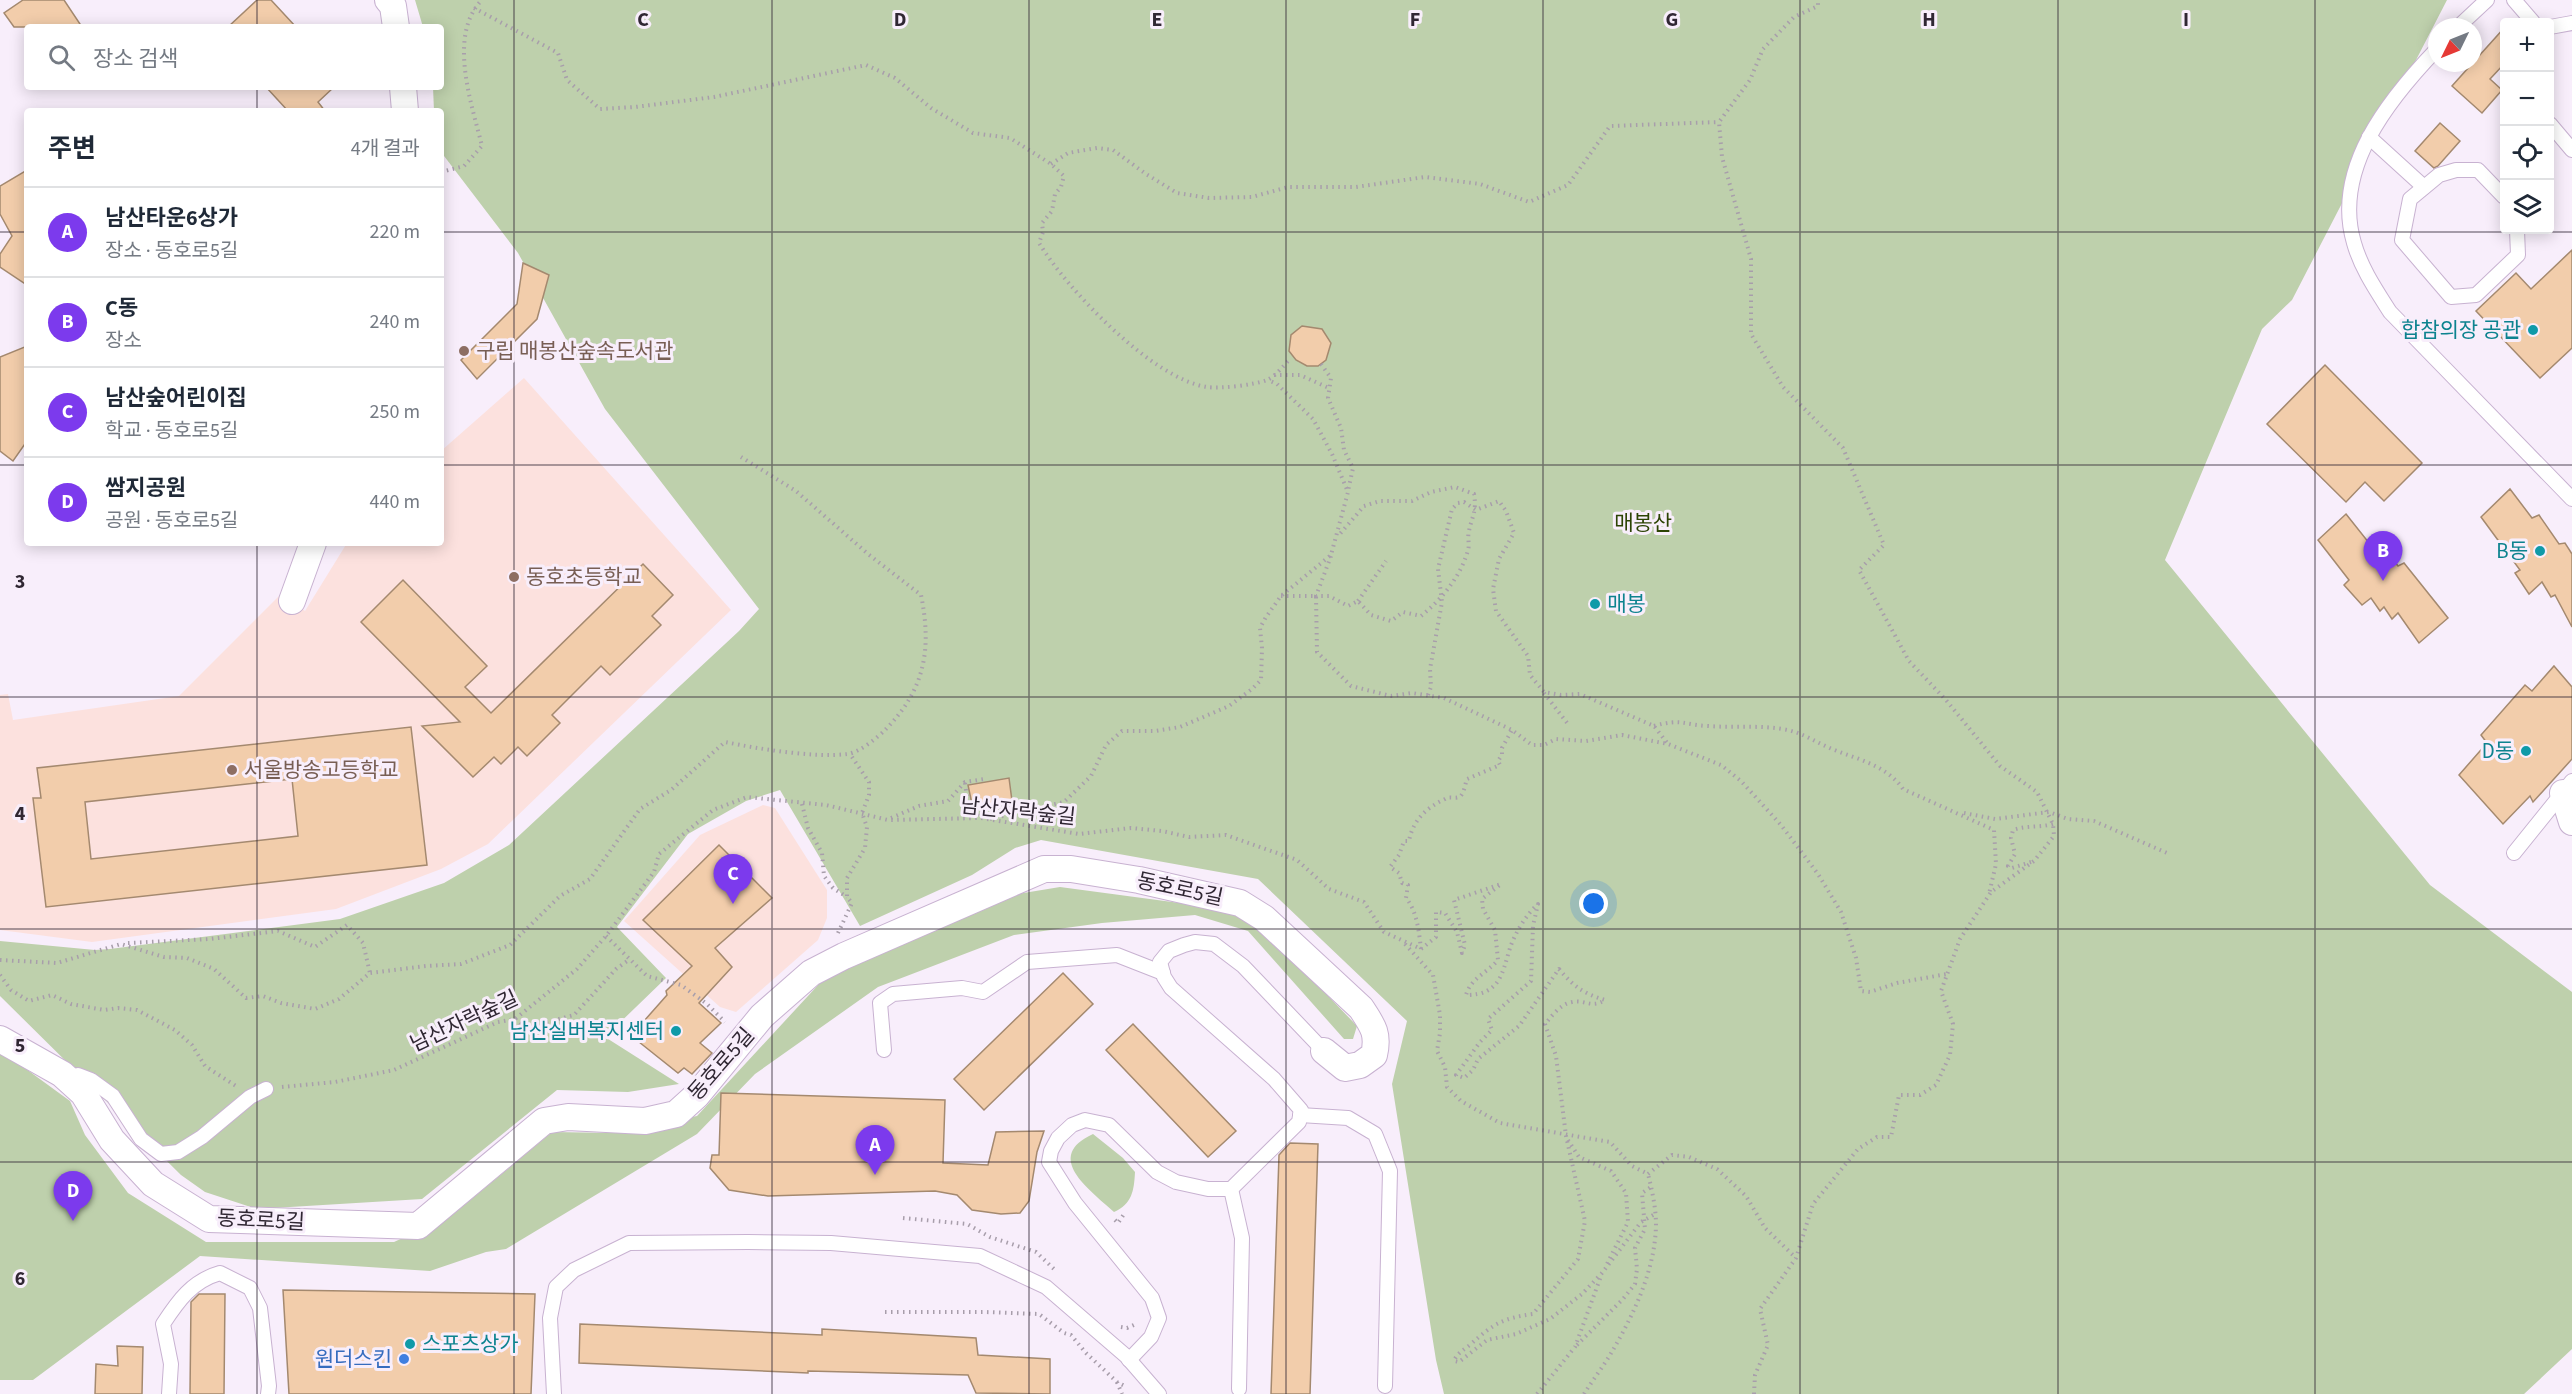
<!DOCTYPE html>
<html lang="ko">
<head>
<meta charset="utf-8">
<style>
	:root { --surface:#fff; --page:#f2f2f3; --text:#1f2937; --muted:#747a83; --line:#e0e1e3; --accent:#7c3aed }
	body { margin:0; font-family:"Source Sans 3","Noto Sans KR",sans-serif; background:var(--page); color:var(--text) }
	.controls { position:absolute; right:18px; top:18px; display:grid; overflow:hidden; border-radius:6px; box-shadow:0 3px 15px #0003 }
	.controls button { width:54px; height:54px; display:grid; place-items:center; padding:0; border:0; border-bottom:2px solid var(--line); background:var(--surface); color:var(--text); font:30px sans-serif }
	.compass { position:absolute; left:2428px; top:18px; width:54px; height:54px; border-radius:50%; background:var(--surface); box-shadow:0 3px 15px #0003; rotate:227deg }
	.you { position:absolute; left:1594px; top:904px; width:21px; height:21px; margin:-15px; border:4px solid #fff; border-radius:50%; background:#1a73e8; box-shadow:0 0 0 9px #1a73e833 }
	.badge { display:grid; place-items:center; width:39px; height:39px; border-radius:50%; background:var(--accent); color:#fff; font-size:20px; font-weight:700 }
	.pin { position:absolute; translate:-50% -50px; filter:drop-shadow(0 2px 3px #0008) }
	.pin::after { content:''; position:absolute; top:32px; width:21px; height:18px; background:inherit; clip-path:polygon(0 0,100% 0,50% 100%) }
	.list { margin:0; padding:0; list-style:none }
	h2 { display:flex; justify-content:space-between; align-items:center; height:78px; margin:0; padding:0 24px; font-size:26px }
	h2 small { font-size:20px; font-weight:400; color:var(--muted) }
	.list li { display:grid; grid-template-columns:39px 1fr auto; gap:18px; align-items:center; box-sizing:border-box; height:90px; padding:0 24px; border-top:2px solid var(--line) }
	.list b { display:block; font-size:22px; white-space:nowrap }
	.list p { margin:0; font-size:20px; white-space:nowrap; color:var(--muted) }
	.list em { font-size:20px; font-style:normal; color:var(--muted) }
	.icon { flex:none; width:33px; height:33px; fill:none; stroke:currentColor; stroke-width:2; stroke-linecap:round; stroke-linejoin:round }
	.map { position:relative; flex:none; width:2572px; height:1394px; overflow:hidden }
	.search { position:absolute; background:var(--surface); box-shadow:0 3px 15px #0003; left:24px; top:24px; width:420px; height:66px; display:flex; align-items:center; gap:15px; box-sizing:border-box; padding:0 21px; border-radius:6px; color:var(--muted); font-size:22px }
	.panel { position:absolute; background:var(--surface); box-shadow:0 3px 15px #0003; left:24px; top:108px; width:420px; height:438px; border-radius:6px }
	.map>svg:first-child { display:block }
	.education { fill:#fce1de }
	.green { fill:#bed0ac }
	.building { fill:#f2cdab; stroke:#a4896f; stroke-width:1.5; fill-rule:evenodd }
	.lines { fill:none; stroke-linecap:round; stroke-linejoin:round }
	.lane-casing { stroke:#c8b2d1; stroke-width:16 }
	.street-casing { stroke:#c8b2d1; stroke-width:28 }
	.path { stroke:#a89eab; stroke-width:4; stroke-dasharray:1.5 4.5; stroke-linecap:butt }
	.lane { stroke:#fff; stroke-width:14 }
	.street { stroke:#fff; stroke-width:26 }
	.grid { fill:none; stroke:#302733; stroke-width:1.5; stroke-opacity:0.55 }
	.culture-dot { fill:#0f9aa8; stroke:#f8eefb; stroke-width:2 }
	.education-dot { fill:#8d6e63; stroke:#f8eefb; stroke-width:2 }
	.shop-dot { fill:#3f7fe0; stroke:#f8eefb; stroke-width:2 }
	.labels { text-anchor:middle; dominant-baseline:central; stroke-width:6; stroke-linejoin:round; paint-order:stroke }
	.culture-label { font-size:21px; fill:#0d838f; stroke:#f8eefb; text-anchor:end }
	.education-label { font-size:21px; fill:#785e54; stroke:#f8eefb; text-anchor:start }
	.park-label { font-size:21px; fill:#2c4404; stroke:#f8eefb }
	.street-label { font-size:21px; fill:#302733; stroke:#f8eefb }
	.shop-label { font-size:21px; fill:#366cbe; stroke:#f8eefb; text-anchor:end }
	.grid-label { font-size:20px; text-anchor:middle; font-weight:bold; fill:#302733; stroke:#f8eefb; stroke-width:6; stroke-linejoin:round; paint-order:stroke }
</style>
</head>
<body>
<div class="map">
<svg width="2572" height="1394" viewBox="0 0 2572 1394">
	<rect width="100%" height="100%" fill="#f8eefb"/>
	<g class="education">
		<polygon points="524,378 731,610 488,844 441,869 336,909 92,942 0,930 0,695 8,694 13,720 179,696 282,593 305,611 347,543 441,543 441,451"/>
		<polygon points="763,805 775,808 827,890 827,918 818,940 736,1012 720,1007 624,921 700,835"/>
	</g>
	<g class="green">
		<polygon points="415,0 2447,0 2292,300 2262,329 2165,560 2430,885 2572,992 2572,1349 2524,1394 1444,1394 1436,1360 1392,1084 1407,1021 1258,879 1041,840 1015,848 972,875 860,926 780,790 746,801 688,834 617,927 666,978 605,1037 679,1084 628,1092 557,1090 422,1199 257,1209 205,1192 181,1175 0,996 0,941 95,950 110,949 340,919 444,883 509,845 739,631 759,609 605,409 518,253 441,152 441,111 434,111 433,87 441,87 441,27 423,27"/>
		<polygon points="1060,887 1217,908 1260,925 1357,1026 1353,1039 1344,1039 1248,931 1195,915 1102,923 1014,935 878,987 755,1074 697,1134 506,1249 486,1252 430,1271 200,1256 33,1380 0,1380 0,1050 70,1101 85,1135 128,1193 206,1242 394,1242 451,1216 552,1132 614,1133 697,1116 832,970 1012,895"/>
		<path d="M1093,1134L1123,1158L1135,1172C1134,1191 1132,1204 1114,1212C1089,1189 1043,1157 1093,1134Z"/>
	</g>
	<g class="building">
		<polygon points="23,0 64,0 82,27 14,27 4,13"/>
		<polygon points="257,0 271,0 296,27 228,27"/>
		<polygon points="2505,27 2505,63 2490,79 2502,90 2482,113 2452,86"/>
		<polygon points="266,87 334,87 318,102 325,111 288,111"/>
		<polygon points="2440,123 2460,141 2438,166 2434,168 2415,151"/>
		<polygon points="27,170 27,285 0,267 0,254 12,236 0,214 0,186"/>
		<polygon points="2572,250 2572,348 2540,378 2476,311 2516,273 2531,289"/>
		<polygon points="523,263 549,275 537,319 477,379 461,360 517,304"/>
		<polygon points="1302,326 1322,329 1331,343 1326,360 1318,366 1307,366 1296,360 1289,351 1291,335"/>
		<polygon points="27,346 27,441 13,461 0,451 0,357"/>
		<polygon points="2325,365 2422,463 2384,501 2365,482 2346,502 2267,424"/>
		<polygon points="2510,489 2532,518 2539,515 2559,544 2565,543 2572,554 2572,627 2555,595 2551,597 2542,582 2529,594 2515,573 2520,570 2481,517"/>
		<polygon points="2346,514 2369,543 2376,537 2398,566 2404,563 2448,618 2419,643 2398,613 2392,619 2384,607 2380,611 2371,598 2362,605 2344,585 2349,580 2318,540"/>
		<polygon points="643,564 673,595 652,616 661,625 610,675 601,666 552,715 560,723 527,756 518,747 501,764 494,757 473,777 422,726 460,722 361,622 403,580 487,666 465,687 491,713"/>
		<polygon points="2554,666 2572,687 2572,759 2533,802 2530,796 2503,824 2459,775 2487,743 2481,735 2525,685 2532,691"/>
		<path d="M411,727L427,865L46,907L33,798H41L37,768ZM292,779L298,836L91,859L85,802Z"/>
		<polygon points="1009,778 1012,801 973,809 968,785"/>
		<polygon points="719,845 772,898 715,948 732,967 699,1003 721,1023 700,1043 712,1053 692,1074 684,1068 678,1073 634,1038 646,1024 644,1021 667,995 666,991 692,966 643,920"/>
		<polygon points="1063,973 1093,1004 984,1110 954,1079"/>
		<polygon points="1133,1024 1236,1131 1208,1157 1106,1050"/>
		<polygon points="721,1093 945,1100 943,1163 988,1165 996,1132 1044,1131 1037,1152 1029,1201 1020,1213 1001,1214 972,1210 957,1195 935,1191 768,1196 729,1190 710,1168 712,1155 719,1155"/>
		<polygon points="1290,1143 1318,1144 1310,1394 1271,1394 1279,1155"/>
		<polygon points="283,1290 535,1294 531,1394 289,1394"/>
		<polygon points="199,1294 225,1294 224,1394 190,1394 191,1302"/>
		<polygon points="580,1324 822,1335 822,1329 976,1338 978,1355 1050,1359 1050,1394 976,1393 968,1375 808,1371 808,1373 579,1363"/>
		<polygon points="117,1346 143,1347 142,1394 95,1394 96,1364 118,1366"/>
	</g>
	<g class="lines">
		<defs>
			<g id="lane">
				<polyline points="2514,0 2533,22"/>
				<polyline points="2458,27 2487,0"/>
				<polyline points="2550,27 2572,23"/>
				<path d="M2437,49C2389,99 2332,169 2354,243C2361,268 2376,290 2390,312L2572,499"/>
				<polyline points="2550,124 2572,150"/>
				<polyline points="2369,137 2424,187"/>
				<polyline points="2504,197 2478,170 2456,170 2439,175 2410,199 2402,240 2451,297 2476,295 2518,255 2517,230"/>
				<polyline points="2514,853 2572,781"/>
				<polyline points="884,1050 880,1003 893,994 962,988 983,992 1027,962 1117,955 1163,973"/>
				<polyline points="68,1079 78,1075 91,1080 113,1096 141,1139 161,1154 178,1152 202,1137 250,1097 266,1089"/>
				<polyline points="1300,1115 1348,1118 1375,1134 1390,1171 1385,1386"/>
				<polyline points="1231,1189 1242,1238 1239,1389"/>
				<polyline points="1129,1360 1151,1337 1159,1318 1152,1298 1075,1203 1049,1162 1051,1151 1058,1138 1072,1125 1085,1120 1109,1125 1157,1172 1176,1182 1208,1189 1231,1189 1299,1122 1301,1110 1274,1079 1171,988 1164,977 1160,962 1169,951 1184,945 1195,942 1214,944 1243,966 1324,1051"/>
				<path d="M169,1394L171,1364L163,1324C178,1301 192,1281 220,1273L250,1288L260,1308L269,1386L268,1394"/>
				<polyline points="554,1394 550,1318 556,1287 574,1270 629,1243 748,1242 831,1243 980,1256 1046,1287 1126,1356 1159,1394"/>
			</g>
			<g id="street">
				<polyline points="388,0 393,6 396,27"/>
				<polyline points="403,87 405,111"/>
				<polyline points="292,601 313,543"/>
				<polyline points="2563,793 2572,822"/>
				<path d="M0,1039L62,1074L83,1093L112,1140L153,1184L209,1219L418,1226L544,1121L568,1117L645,1121L676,1114L697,1095L762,1016L811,973L844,956L1044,869H1071L1139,880L1240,903L1264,918L1361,1008C1373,1026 1379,1034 1374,1055L1360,1065L1345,1068L1324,1051"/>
			</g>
		</defs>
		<use href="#lane" class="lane-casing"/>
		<use href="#street" class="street-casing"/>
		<g class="path">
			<path d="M474,8L558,53L567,80L600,109L635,107L714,97L866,65L895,78L931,108L973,133L1010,138L1051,164L1064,176L1061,187L1055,194L1052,211L1042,223L1043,232L1039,243C1067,289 1152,379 1207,387C1220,389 1254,385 1267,380C1275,377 1284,365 1290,359"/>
			<polyline points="1051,164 1068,153 1097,148 1113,150 1146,174 1177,193 1209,198 1252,197 1288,187 1356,187 1425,177 1480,184 1529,202 1568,185 1610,126 1719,122"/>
			<path d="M441,172L464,166L482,146C472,105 447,35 482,0"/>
			<polyline points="1321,364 1331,378 1328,398 1341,428 1344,450 1353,468 1348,491"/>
			<polyline points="1274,375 1300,375 1329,388"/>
			<path d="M1331,556L1316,596H1329L1348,606L1358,601L1371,615L1391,621L1403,612L1421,616C1442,599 1461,576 1468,550C1470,544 1467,538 1469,531C1472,516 1477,512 1474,494L1455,487L1431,492L1412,501H1380L1364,506L1339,535"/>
			<polyline points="1281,596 1316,596 1317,652 1351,686 1391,696 1412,693 1444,698 1512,730 1532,745 1544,745 1556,739 1586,741 1622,735 1668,744 1721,765 1741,781 1781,825 1818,874 1841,912 1856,958 1861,991 1870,992 1897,983 1947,974"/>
			<polyline points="1358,601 1386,561"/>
			<polyline points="1544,693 1568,724"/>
			<polyline points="1428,695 1431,687 1430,669 1442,602 1438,569 1452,509 1458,503 1464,502 1476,510 1499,501 1506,511 1514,533 1499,559 1493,589 1496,611 1528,656 1530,675 1544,692 1561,695 1580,694 1654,726 1668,744"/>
			<path d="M1654,726C1682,718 1683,725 1708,726C1733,728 1757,725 1782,729C1803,732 1818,744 1837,751C1861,760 1888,767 1903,789L1994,830L1996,864L1989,894"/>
			<polyline points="965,783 968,805 981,818"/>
			<polyline points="802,804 808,828 822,853 824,876 833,888 847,897"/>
			<polyline points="1964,813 1995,819 2049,812 2068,819 2094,821 2167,853"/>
			<polyline points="891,818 919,806 948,801 965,782 985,779"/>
			<polyline points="990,819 1064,802 1091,776 1106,745 1122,731 1155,731 1180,727 1229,706 1252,689 1261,680 1262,648 1260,628 1266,617 1281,596 1331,555 1348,492 1332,454 1313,419 1277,384 1268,380"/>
			<path d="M2031,862L2012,868L2008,866L2015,854L2011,838L2013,830C2027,825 2039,828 2053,824"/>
			<polyline points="838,933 852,903 847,897 847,878 865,848 867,827 862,813 869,795 869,782 850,754"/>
			<polyline points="606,936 647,976 681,985 707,1004 725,1022"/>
			<polyline points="128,943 210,939 278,931 315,947 347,925 363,943 370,973"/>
			<polyline points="1405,944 1433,975 1440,1015 1440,1033 1437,1051 1445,1067 1447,1087 1461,1101 1500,1123 1610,1142 1632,1166 1648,1174"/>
			<path d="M1421,949C1419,932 1417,911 1406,898L1408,885L1402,883L1399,873L1390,867L1399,855L1404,841H1409C1413,820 1426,808 1445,799C1449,796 1455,799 1459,797C1464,795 1465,784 1467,779L1500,765L1498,761L1502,755V748L1512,730"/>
			<path d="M0,960L57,963L121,944L164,957L187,958L214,969L246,998L263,996L281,1003L315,1009L339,999L370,973L426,966L461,964L510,945L560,896L590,879L640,809L671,790L725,742C760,749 813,758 848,754C860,752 877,738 886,729C925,689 932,649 921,595L868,554L796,491L741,457"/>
			<polyline points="0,975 11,990 29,1001 52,995 71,1004 104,1010 118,1008 137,1010 175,1030 192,1045 205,1066 236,1086"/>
			<polyline points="515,1019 525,1028 574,1015 616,969 630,959"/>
			<path d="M282,1087L335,1082L394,1070L498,1022L515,1019L577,969L606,936L654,872L659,854L713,810L747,797L826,805L888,820L981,818L1079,834L1131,828L1162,831L1189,837L1226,835L1297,860L1329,889L1364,902L1384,932L1421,949L1436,937V912L1445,913L1457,932L1462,953L1465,945L1454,900L1501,884L1482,899L1483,909L1495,930L1498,960C1487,973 1471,978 1466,995C1500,995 1502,974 1510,948C1515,933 1526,915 1538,904L1533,926L1531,981L1488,1019L1492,1030L1480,1042L1456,1075L1464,1078L1473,1070L1478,1059L1519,1026L1559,969C1573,986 1584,994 1605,1000C1591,1009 1585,999 1572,1002C1560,1004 1552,1016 1545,1024L1556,1056L1566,1136L1585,1221L1578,1259L1533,1314C1503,1318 1493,1324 1471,1344C1464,1350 1457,1353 1454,1361L1459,1362L1487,1340L1516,1334L1550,1319L1582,1294L1602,1273L1641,1222L1655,1214"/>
			<polyline points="1568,1140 1579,1157 1611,1171 1626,1193 1628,1222 1607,1264"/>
			<polyline points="1648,1174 1672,1155 1689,1157 1717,1169 1746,1196 1765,1228 1796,1258"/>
			<polyline points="903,1218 967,1224 990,1237 1036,1252 1054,1269"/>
			<polyline points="1115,1220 1118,1223 1124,1214"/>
			<polyline points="885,1312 985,1312 1039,1314 1064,1333 1071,1335 1086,1353 1117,1382 1127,1387"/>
			<polyline points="1121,1327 1127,1328 1136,1324"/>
			<polyline points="1577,1345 1623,1299 1635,1284 1637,1269 1635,1248 1645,1229 1642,1193 1651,1187"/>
			<polyline points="1117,1382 1122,1394"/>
			<polyline points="1537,1394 1575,1347 1601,1276"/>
			<path d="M1584,1394C1592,1381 1602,1368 1610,1355C1633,1316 1655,1271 1656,1225C1656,1208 1652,1190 1648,1174"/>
			<polyline points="1754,1394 1755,1375 1768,1345 1760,1309 1796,1258 1813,1204 1858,1149 1877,1137 1891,1137 1899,1095 1920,1095 1936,1085 1950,1055 1953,1024 1941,991 1960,939 1991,892 2034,861 2054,836 2053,824 2037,792 2000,766 1946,700 1909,661 1859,570 1884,545 1843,448 1783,387 1751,334 1751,259 1722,157 1719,122 1750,80 1763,49 1794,17 1818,6 1818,0"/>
		</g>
		<use href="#lane" class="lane"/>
		<use href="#street" class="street"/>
	</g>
	<path class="grid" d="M257,0V27M514,0V1394M772,0V1394M1029,0V1394M1286,0V1394M1543,0V1394M1800,0V1394M2058,0V1394M2315,0V1394M257,87V111M0,232H27M441,232H2572M0,465H27M441,465H2572M257,543V1394M0,697H2572M0,929H2572M0,1162H2572"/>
	<g class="culture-dot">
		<circle cx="2533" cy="330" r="6"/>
		<circle cx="2540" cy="551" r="6"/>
		<circle cx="1595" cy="604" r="6"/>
		<circle cx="2526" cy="751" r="6"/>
		<circle cx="676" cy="1031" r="6"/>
		<circle cx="410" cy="1344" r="6"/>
	</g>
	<g class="education-dot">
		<circle cx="464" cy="351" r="6"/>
		<circle cx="514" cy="577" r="6"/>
		<circle cx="232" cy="770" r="6"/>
	</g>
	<circle class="shop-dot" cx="404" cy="1359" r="6"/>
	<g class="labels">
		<g class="culture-label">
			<text x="2521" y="330">합참의장 공관</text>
			<text x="2528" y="551">B동</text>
			<text x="1607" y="604" text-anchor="start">매봉</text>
			<text x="2514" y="751">D동</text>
			<text x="664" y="1031">남산실버복지센터</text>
			<text x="422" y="1344" text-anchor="start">스포츠상가</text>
		</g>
		<g class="education-label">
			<text x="476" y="351">구립 매봉산숲속도서관</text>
			<text x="526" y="577">동호초등학교</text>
			<text x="244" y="770">서울방송고등학교</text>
		</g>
		<g class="park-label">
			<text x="1643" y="523">매봉산</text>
		</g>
		<g class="street-label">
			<text transform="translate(1018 811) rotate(6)">남산자락숲길</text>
			<text transform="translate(1180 889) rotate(12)">동호로5길</text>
			<text transform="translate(464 1021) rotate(-25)">남산자락숲길</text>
			<text transform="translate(721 1064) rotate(-49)">동호로5길</text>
			<text transform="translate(261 1220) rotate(3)">동호로5길</text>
		</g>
		<g class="shop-label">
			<text x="392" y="1359">원더스킨</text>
		</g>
	</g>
	<g class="grid-label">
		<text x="643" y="26">C</text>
		<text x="900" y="26">D</text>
		<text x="1157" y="26">E</text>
		<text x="1415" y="26">F</text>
		<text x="1672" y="26">G</text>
		<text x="1929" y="26">H</text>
		<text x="2186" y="26">I</text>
		<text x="20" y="588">3</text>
		<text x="20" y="820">4</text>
		<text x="20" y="1052">5</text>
		<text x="20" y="1285">6</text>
	</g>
</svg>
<div class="controls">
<button>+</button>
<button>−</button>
<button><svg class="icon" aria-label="locate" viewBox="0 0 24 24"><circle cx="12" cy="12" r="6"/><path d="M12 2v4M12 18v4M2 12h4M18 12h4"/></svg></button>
<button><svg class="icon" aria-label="layers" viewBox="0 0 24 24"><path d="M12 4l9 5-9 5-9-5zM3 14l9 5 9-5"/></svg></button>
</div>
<svg class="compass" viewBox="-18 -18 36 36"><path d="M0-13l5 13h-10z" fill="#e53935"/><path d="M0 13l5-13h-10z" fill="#747a83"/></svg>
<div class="you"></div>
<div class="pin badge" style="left:875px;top:1175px">A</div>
<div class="pin badge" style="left:2383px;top:581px">B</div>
<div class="pin badge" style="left:733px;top:904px">C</div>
<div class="pin badge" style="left:73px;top:1221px">D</div>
<div class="search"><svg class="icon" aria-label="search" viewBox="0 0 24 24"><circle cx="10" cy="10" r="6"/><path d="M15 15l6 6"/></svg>장소 검색</div>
<section class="panel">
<h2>주변<small>4개 결과</small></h2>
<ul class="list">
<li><span class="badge">A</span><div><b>남산타운6상가</b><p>장소 · 동호로5길</p></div><em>220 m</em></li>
<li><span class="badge">B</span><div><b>C동</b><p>장소</p></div><em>240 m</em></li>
<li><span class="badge">C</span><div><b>남산숲어린이집</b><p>학교 · 동호로5길</p></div><em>250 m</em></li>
<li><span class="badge">D</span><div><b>쌈지공원</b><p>공원 · 동호로5길</p></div><em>440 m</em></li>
</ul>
</section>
</div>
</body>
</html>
